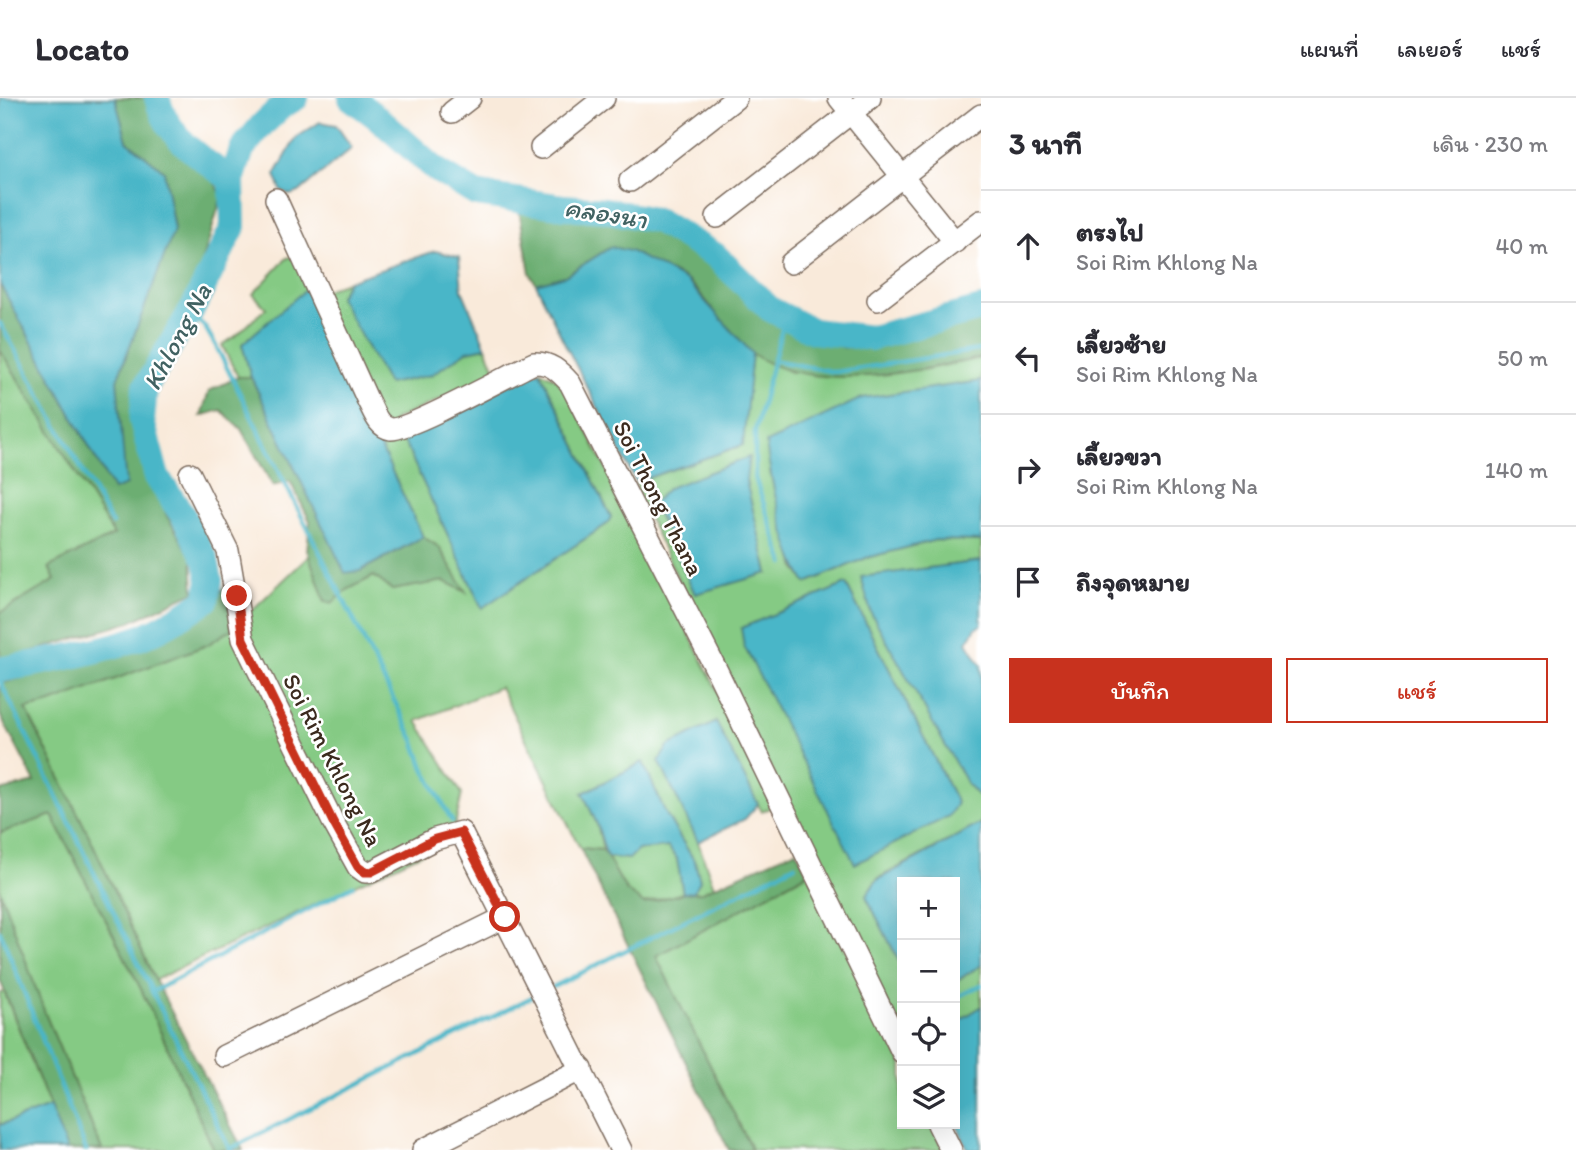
<!DOCTYPE html>
<html lang="th">
<head>
<meta charset="utf-8">
<style>
	:root { --surface:#fff; --page:#f7f7f7; --text:#2b2b33; --muted:#7c7c81; --line:#e1e1e2; --accent:#c8321e }
	body { margin:0; font-family:Itim,"Playpen Sans Thai",sans-serif; background:var(--page); color:var(--text) }
	.controls { position:absolute; right:21px; bottom:21px; display:grid; overflow:hidden; border-radius:0px; box-shadow:0 7px 28px #0002 }
	.controls button { width:63px; height:63px; display:grid; place-items:center; padding:0; border:0; border-bottom:2px solid var(--line); background:var(--surface); color:var(--text); font:35px sans-serif }
	.stop { position:absolute; width:21px; height:21px; margin:-16px; border:5px solid #c8321e; border-radius:50%; background:#fff }
	.stop.end { background:#c8321e; border-color:#fff; box-shadow:0 2px 7px #0008 }
	.list { margin:0; padding:0; list-style:none }
	h2 { display:flex; justify-content:space-between; align-items:center; height:91px; margin:0; padding:0 28px; font-size:30px }
	h2 small { font-size:23px; font-weight:400; color:var(--muted) }
	.list li { display:grid; grid-template-columns:46px 1fr auto; gap:21px; align-items:center; box-sizing:border-box; height:112px; padding:0 28px; border-top:2px solid var(--line) }
	.list b { display:block; font-size:26px; white-space:nowrap }
	.list p { margin:0; font-size:23px; white-space:nowrap; color:var(--muted) }
	.list em { font-size:23px; font-style:normal; color:var(--muted) }
	.actions { display:flex; gap:14px; padding:21px 28px }
	.actions a { flex:1; padding:16px 0; border:2px solid var(--accent); border-radius:0px; text-align:center; font-size:24px; color:var(--accent) }
	.actions .main { background:var(--accent); color:#fff }
	.icon { flex:none; width:38px; height:38px; fill:none; stroke:currentColor; stroke-width:2; stroke-linecap:round; stroke-linejoin:round }
	.map { position:relative; flex:none; width:981px; height:1052px; overflow:hidden }
	header { display:flex; align-items:center; gap:42px; box-sizing:border-box; height:98px; padding:0 35px; background:var(--surface); border-bottom:2px solid var(--line) }
	header strong { font-size:33px }
	nav { display:flex; gap:38px; margin-inline-start:auto; font-size:24px }
	main { display:flex }
	aside { flex:1; background:var(--surface) }
	.map>svg:first-child { display:block }
	.green { fill:#85ca84; stroke:#607a51; stroke-width:2; fill-rule:evenodd }
	.forest { fill:#6cae72; stroke:#546c48; stroke-width:2 }
	.water { fill:#4ab6c8; stroke:#427073; stroke-width:2 }
	.lines { fill:none; stroke-linecap:round; stroke-linejoin:round }
	.stream { stroke:#4ab6c8; stroke-width:4.5 }
	.river { stroke:#4ab6c8; stroke-width:26 }
	.minor-casing { stroke:#7e6d60; stroke-width:24 }
	.minor { stroke:#fff; stroke-width:21 }
	.route { stroke:#c8321e; stroke-width:9 }
	.labels { text-anchor:middle; dominant-baseline:central; stroke-width:5; stroke-linejoin:round; paint-order:stroke }
	.street-label { font-size:24px; fill:#3b2a1e; stroke:#fff }
	.water-label { font-size:26px; font-style:italic; fill:#416262; stroke:#fff }
</style>
</head>
<body>
<header>
<strong>Locato</strong>
<nav><a>แผนที่</a><a>เลเยอร์</a><a>แชร์</a></nav>
</header>
<main>
<div class="map">
<svg width="981" height="1052" viewBox="0 0 981 1052">
	<rect width="100%" height="100%" fill="#fff"/>
	<filter id="ink" filterUnits="userSpaceOnUse"><feTurbulence type="fractalNoise" baseFrequency=".0143" numOctaves="2"/><feDisplacementMap in="SourceGraphic" scale="14" xChannelSelector="R" yChannelSelector="G"/><feConvolveMatrix kernelMatrix="1 2 1 2 8 2 1 2 1" color-interpolation-filters="sRGB"/></filter>
	<filter id="wash" filterUnits="userSpaceOnUse"><feTurbulence type="fractalNoise" baseFrequency=".00686" numOctaves="4" result="noise"/><feDisplacementMap in="SourceGraphic" scale="28" xChannelSelector="R" yChannelSelector="G"/><feGaussianBlur stdDeviation="1.57" result="paint"/><feColorMatrix in="noise" values="0 0 0 0 0 0 0 0 0 0 0 0 0 0 0 0 0 1.4 0 .05"/><feComposite in="paint" operator="in"/></filter>
	<g filter="url(#wash)">
		<rect width="100%" height="100%" fill="#f9eada"/>
		<g class="green">
			<polygon points="306,156 324,193 348,183 339,199 431,277 467,253 486,249 497,276 394,322 482,509 607,426 611,419 540,273 562,283 775,707 762,714 716,625 698,744 714,789 702,794 693,794 700,783 695,764 667,718 583,695 597,726 603,752 580,750 500,589 417,623 462,696 452,741 155,882 91,742 26,611 51,605 232,531 309,458 325,503 374,478 392,492 444,483 464,493 439,449 423,439 306,192 242,246 251,279 238,279 222,247 237,237 266,210 253,196 287,160"/>
			<polygon points="0,252 114,437 49,470 55,482 0,515"/>
			<path d="M752,255L790,274L922,272L981,260V283L953,287L770,374L796,470L806,485L866,460L936,442L981,443V463L862,479L967,686L981,701V725L877,781L866,798L902,869V939L640,403L636,384L742,347ZM746,383L768,475L653,406ZM846,486L957,705L742,530Z"/>
			<polygon points="52,717 141,891 214,1052 102,1052 46,918 0,793 0,735"/>
			<polygon points="668,749 677,761 683,795 643,806 626,792 607,759 629,761 637,752"/>
			<polygon points="808,775 902,966 902,1026 931,1026 944,1052 752,1052 655,857"/>
			<polygon points="981,867 981,909 955,925 955,884"/>
			<polygon points="4,894 50,1009 0,1027 0,895"/>
		</g>
		<g class="forest">
			<polygon points="115,0 153,0 160,32 211,78 222,97 199,176 146,279 140,345 167,418 192,460 194,494 130,524 0,563 0,515 55,482 49,469 114,437 0,252 0,186 113,392 125,387 117,282 174,131 164,73 127,43"/>
			<path d="M519,111L562,115L660,130L708,164L765,221L808,240L845,250L882,247L981,223V260C915,273 811,297 753,256C731,240 710,203 689,184C676,173 629,157 611,149L565,178L536,186L530,175Z"/>
			<polygon points="238,279 251,279 345,474 360,473 423,439 439,449 466,494 444,483 392,492 374,478 347,492 332,505 325,503 307,452 310,423 290,383 273,388 241,331 221,312 201,318 209,293"/>
			<polygon points="227,487 232,531 207,547 51,605 26,611 91,742 155,882 243,1052 214,1052 141,891 52,717 0,735 0,693 35,684 0,617 0,586 157,541 197,519"/>
			<polygon points="580,750 603,752 626,792 644,806 683,795 702,794 796,752 808,775 656,858 752,1052 729,1052"/>
			<polygon points="0,793 46,918 102,1052 67,1052 0,882"/>
		</g>
		<g class="water">
			<polygon points="0,0 115,0 127,43 164,73 174,132 117,282 126,387 113,392 0,186"/>
			<polygon points="320,24 336,27 352,50 299,94 290,97 281,92 275,77 296,40"/>
			<polygon points="611,149 630,153 687,183 752,255 743,347 636,384 562,240 536,186 565,178"/>
			<polygon points="435,153 459,159 462,192 486,249 467,253 431,277 388,286 339,199 348,183"/>
			<polygon points="306,191 423,439 360,473 345,475 251,279 242,246"/>
			<polygon points="540,273 611,419 607,426 482,510 400,335"/>
			<path d="M981,283V443L936,442L866,460L806,485C785,454 771,383 766,345L862,300Z"/>
			<polygon points="749,359 746,383 768,475 695,496 653,405 668,390"/>
			<polygon points="981,463 981,527 976,530 967,544 981,567 981,701 967,686 871,515 861,479"/>
			<polygon points="846,486 957,705 949,718 855,766 744,548 741,530"/>
			<polygon points="716,624 758,706 745,721 698,744 659,663 668,648"/>
			<polygon points="643,664 667,718 695,764 700,783 693,794 683,795 677,761 668,749 638,752 629,761 607,759 597,726 583,695"/>
			<polygon points="981,725 981,867 955,884 955,784 902,784 902,869 866,798 877,782"/>
			<polygon points="981,909 981,1052 968,1052 955,1023 955,925"/>
			<polygon points="50,1009 67,1052 0,1052 0,1027"/>
		</g>
		<g class="lines">
			<g class="stream">
				<polyline points="190,215 205,229 216,248 414,642 424,670 452,723"/>
				<polyline points="0,225 112,426"/>
				<polyline points="773,262 835,274 979,252"/>
				<polyline points="784,465 755,380 755,333 785,219"/>
				<polyline points="0,583 230,1052"/>
				<polyline points="0,833 86,1052"/>
				<polyline points="553,889 795,767"/>
				<polyline points="152,894 353,788"/>
				<polyline points="955,900 981,887"/>
				<polyline points="230,1051 532,899"/>
			</g>
			<g class="river">
				<path d="M157,0C168,40 200,60 232,82"/>
				<polyline points="351,0 378,20 435,71 476,96 564,109 605,112 658,123 715,157 770,211 813,233 871,240 981,211"/>
				<path d="M0,572C46,563 95,555 139,540C162,531 186,516 206,502L210,483L206,462L184,419L157,379L142,323L145,290L194,208L233,129L232,82L242,51L262,27L282,8L296,0"/>
			</g>
		</g>
	</g>
	<g filter="url(#ink)">
		<g class="lines">
			<defs>
				<g id="minor">
					<polyline points="839,0 955,144"/>
					<polyline points="452,14 470,0"/>
					<polyline points="541,50 604,0"/>
					<polyline points="630,83 736,0"/>
					<path d="M276,101L368,303C374,314 378,329 391,331C409,332 511,276 534,265C550,264 559,273 570,285L717,573L902,954"/>
					<polyline points="717,119 870,0"/>
					<polyline points="791,165 981,17"/>
					<polyline points="878,202 981,123"/>
					<polyline points="190,376 228,453 243,541 333,724 358,769 365,774 371,774 435,741 461,734 621,1052"/>
					<polyline points="224,958 505,819"/>
					<polyline points="938,1026 951,1052"/>
					<polyline points="423,1052 582,971"/>
				</g>
			</defs>
			<use href="#minor" class="minor-casing"/>
			<use href="#minor" class="minor"/>
		</g>
	</g>
	<g class="lines" filter="url(#ink)">
		<polyline class="route" points="237,498 243,541 333,724 358,769 365,774 371,774 435,741 461,734 505,819"/>
	</g>
	<g class="labels">
		<g class="street-label">
			<text transform="translate(659 400) rotate(63)">Soi Thong Thana</text>
			<text transform="translate(333 662) rotate(63)">Soi Rim Khlong Na</text>
		</g>
		<g class="water-label">
			<text transform="translate(606 115) rotate(9)">คลองนา</text>
			<text transform="translate(177 239) rotate(-62)">Khlong Na</text>
		</g>
	</g>
</svg>
<div class="controls">
<button>+</button>
<button>−</button>
<button><svg class="icon" aria-label="locate" viewBox="0 0 24 24"><circle cx="12" cy="12" r="6"/><path d="M12 2v4M12 18v4M2 12h4M18 12h4"/></svg></button>
<button><svg class="icon" aria-label="layers" viewBox="0 0 24 24"><path d="M12 4l9 5-9 5-9-5zM3 14l9 5 9-5"/></svg></button>
</div>
<div class="stop" style="left:505px;top:819px"></div>
<div class="stop end" style="left:237px;top:498px"></div>
</div>
<aside>
<h2>3 นาที<small>เดิน · 230 m</small></h2>
<ul class="list">
<li><svg class="icon" aria-label="ahead" viewBox="0 0 24 24"><path d="M12 20V5M6 11l6-6 6 6"/></svg><div><b>ตรงไป</b><p>Soi Rim Khlong Na</p></div><em>40 m</em></li>
<li><svg class="icon" aria-label="left" viewBox="0 0 24 24"><path d="M17 20v-9H6M10 6l-5 5 5 5"/></svg><div><b>เลี้ยวซ้าย</b><p>Soi Rim Khlong Na</p></div><em>50 m</em></li>
<li><svg class="icon" aria-label="right" viewBox="0 0 24 24"><path d="M7 20v-9h11M14 6l5 5-5 5"/></svg><div><b>เลี้ยวขวา</b><p>Soi Rim Khlong Na</p></div><em>140 m</em></li>
<li><svg class="icon" aria-label="arrive" viewBox="0 0 24 24"><path d="M6 21V4h12l-3 4 3 4H6"/></svg><div><b>ถึงจุดหมาย</b></div></li>
</ul>
<div class="actions"><a class="main">บันทึก</a><a>แชร์</a></div>
</aside>
</main>
</body>
</html>
